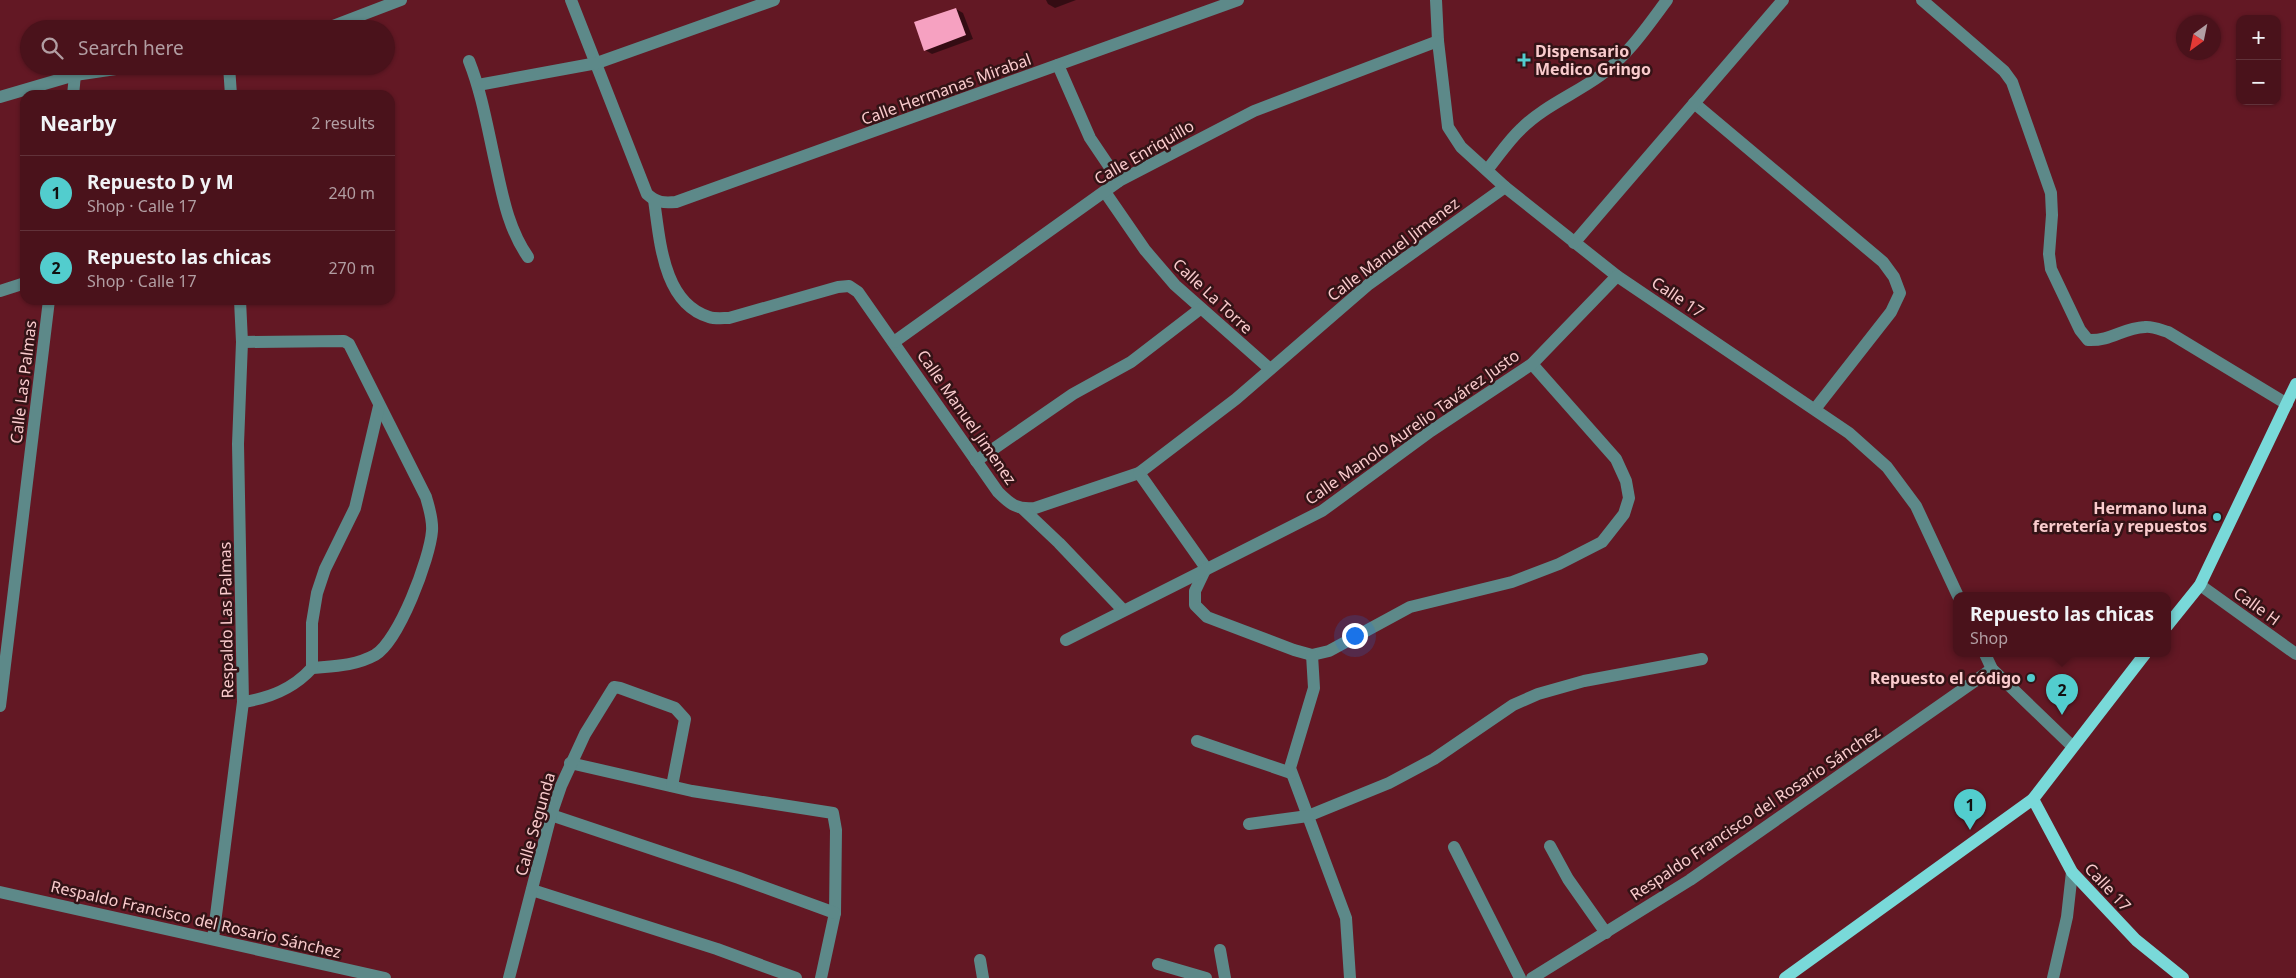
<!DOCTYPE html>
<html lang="en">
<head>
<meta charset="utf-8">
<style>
	:root { --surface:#4a121b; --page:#511b24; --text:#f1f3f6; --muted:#b29ea3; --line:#61323a; --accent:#52cdce }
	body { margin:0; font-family:"Noto Sans",sans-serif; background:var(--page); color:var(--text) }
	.controls { position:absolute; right:15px; top:15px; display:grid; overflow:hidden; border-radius:10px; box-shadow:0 1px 4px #0004 }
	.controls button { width:45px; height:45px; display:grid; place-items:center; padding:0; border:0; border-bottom:1px solid var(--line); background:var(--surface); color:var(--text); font:25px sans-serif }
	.compass { position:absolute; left:2176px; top:15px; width:45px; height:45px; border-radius:50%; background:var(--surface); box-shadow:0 1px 4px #0004; rotate:213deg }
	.you { position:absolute; left:1354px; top:635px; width:18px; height:18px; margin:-12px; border:4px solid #fff; border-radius:50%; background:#1a73e8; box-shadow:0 0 0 8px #1a73e833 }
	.badge { display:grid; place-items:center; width:32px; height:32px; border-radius:50%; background:var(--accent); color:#111; font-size:16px; font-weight:700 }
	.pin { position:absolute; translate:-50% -41px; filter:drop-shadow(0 1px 2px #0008) }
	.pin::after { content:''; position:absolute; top:26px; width:18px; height:15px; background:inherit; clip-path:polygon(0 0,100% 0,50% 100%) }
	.popup { position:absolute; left:1953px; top:592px; width:218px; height:65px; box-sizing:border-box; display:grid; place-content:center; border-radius:10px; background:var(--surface); filter:drop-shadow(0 1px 4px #0005); font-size:16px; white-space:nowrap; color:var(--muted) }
	.popup b { font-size:19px; color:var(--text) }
	.popup::after { content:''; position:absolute; left:50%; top:100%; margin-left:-10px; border:10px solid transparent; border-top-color:var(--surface) }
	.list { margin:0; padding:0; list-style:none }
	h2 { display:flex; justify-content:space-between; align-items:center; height:65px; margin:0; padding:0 20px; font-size:21px }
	h2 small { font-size:16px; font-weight:400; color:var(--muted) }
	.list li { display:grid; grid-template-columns:32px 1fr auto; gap:15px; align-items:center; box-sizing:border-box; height:75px; padding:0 20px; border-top:1px solid var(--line) }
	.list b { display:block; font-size:19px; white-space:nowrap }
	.list p { margin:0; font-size:16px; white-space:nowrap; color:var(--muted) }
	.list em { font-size:16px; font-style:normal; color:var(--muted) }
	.icon { flex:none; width:28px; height:28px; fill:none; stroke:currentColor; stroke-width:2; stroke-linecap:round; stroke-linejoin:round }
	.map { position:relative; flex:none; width:2296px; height:978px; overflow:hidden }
	.search { position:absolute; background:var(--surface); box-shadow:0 1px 4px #0004; left:20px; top:20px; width:375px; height:55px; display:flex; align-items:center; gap:12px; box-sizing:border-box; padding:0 18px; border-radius:28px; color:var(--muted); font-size:19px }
	.panel { position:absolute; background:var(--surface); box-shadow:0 1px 4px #0004; left:20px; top:90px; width:375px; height:215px; border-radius:15px }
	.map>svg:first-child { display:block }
	.shadow { fill:#0007 }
	.building { fill:#f6a1c1 }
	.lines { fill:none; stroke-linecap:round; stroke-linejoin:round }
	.minor { stroke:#5d8989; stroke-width:12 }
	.major { stroke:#79d9d9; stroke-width:12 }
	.poi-dot { fill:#52cdce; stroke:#341316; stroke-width:2 }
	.labels { text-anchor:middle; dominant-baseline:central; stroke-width:5; stroke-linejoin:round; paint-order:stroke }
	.poi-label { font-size:16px; font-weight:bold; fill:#facbcd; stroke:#341316; text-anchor:end }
	.street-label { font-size:16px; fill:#facbcd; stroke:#341316 }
</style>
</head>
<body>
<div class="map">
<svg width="2296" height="978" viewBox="0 0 2296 978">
	<rect width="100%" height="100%" fill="#631824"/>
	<g class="shadow">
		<polygon points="1046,0 1076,0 1055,8 1048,4"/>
		<polygon points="956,9 963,13 973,39 932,54 925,50"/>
	</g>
	<polygon class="building" points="956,8 966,35 924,51 914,22"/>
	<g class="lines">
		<g class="minor">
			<path d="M571,0L647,194C657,203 664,203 676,202L1238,0"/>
			<polyline points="1436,0 1438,41 1448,127 1461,147 1505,187 1617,276 1849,433 1887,467 1916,506 1958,596"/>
			<path d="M1922,0L2004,71L2012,82L2051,193L2052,215L2049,254L2051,269L2080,330L2088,340C2112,341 2122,328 2145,327C2152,326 2161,330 2168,332L2287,404"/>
			<polyline points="325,29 401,0"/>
			<path d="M469,61C481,91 487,125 494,157C502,192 507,227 528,257"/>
			<polyline points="1058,65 1090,138 1119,181"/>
			<polyline points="229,66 231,95"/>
			<polyline points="478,85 597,63 774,0"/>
			<polyline points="73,95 75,75"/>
			<polyline points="0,97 75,75 136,66"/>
			<polyline points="1694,103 1883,262 1894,277 1900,293 1891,312 1815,409"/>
			<path d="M1487,170C1498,157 1508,141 1521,129C1544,106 1575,94 1601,75C1628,55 1647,27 1667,0"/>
			<polyline points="1105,192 1145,250 1175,285 1270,369"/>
			<path d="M654,200C660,241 663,303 709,317C715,319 723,318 729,318L838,287L849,286L858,292L998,492C1010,504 1017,510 1035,508L1139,473L1236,399L1369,284L1505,187"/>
			<polyline points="1574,243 1783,0"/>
			<polyline points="0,291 25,283"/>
			<path d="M242,342L344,341L349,344L426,497C429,508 433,519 432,531C430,558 399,641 375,655C355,666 334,666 312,668"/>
			<polyline points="894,342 1119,181 1254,111 1438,41"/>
			<polyline points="976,461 1073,394 1131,362 1200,309"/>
			<polyline points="1139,473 1206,568 1195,591 1195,605 1207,617 1294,650 1312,655 1329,651 1410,607 1512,582 1559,564 1602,542 1624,514 1629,498 1626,481 1616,459 1532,364"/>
			<polyline points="1023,509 1059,543 1123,610"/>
			<polyline points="2200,585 2296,654"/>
			<polyline points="1066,640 1322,511 1431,431 1532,364 1617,276"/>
			<polyline points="1985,654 1992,669 2072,746"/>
			<polyline points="1312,655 1314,688 1290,768 1346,918 1350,978"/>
			<path d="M243,702C270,698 293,689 312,668V623L317,593L325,569L355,508L379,406"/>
			<polyline points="0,706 49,300"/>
			<polyline points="1197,741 1291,773"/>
			<polyline points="570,763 692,791 833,813 836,830 835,913 821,978"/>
			<polyline points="551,815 739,878 835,913"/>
			<polyline points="1249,824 1308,816 1389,783 1434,759 1513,705 1538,694 1584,681 1702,659"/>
			<polyline points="1550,846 1568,879 1606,933"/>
			<polyline points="1454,847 1520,978"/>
			<polyline points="532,890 717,949 796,978"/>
			<polyline points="0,892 385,978"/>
			<polyline points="213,939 243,702 238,444 242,342 240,300"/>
			<polyline points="1220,950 1225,978"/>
			<polyline points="980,960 983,978"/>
			<polyline points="1158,964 1206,978"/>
			<polyline points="509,978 551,815 561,786 585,734 614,687 620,688 675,708 685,719 672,786"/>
			<polyline points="1532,978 1690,880 1992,669"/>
			<polyline points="2053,978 2067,917 2072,872"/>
		</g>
		<g class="major">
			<polyline points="2167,626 2200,585 2296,384"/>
			<polyline points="2033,799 2072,872 2136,940 2183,978"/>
			<polyline points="1785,978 2033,799 2145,654"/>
		</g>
	</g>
	<g class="poi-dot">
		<path d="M1521.5 52.5h5v5h5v5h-5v5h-5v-5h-5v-5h5z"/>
		<circle cx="2217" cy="517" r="5"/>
		<circle cx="2031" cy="678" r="5"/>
	</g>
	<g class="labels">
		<g class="poi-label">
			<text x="1535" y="51" text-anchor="start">Dispensario<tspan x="1535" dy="18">Medico Gringo</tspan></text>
			<text x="2207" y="508">Hermano luna<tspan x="2207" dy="18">ferretería y repuestos</tspan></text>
			<text x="2021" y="678">Repuesto el código</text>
		</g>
		<g class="street-label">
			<text transform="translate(946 89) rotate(-20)">Calle Hermanas Mirabal</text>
			<text transform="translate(1144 152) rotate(-30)">Calle Enriquillo</text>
			<text transform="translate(1393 249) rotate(-37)">Calle Manuel Jimenez</text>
			<text transform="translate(1213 296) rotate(43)">Calle La Torre</text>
			<text transform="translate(1678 297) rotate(34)">Calle 17</text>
			<text transform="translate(23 382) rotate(-83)">Calle Las Palmas</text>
			<text transform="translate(967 417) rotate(55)">Calle Manuel Jimenez</text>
			<text transform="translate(1412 427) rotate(-35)">Calle Manolo Aurelio Tavárez Justo</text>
			<text transform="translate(2257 606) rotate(36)">Calle H</text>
			<text transform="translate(226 620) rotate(-91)">Respaldo Las Palmas</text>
			<text transform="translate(1755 813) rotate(-34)">Respaldo Francisco del Rosario Sánchez</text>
			<text transform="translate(535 824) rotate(-74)">Calle Segunda</text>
			<text transform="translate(2108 887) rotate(47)">Calle 17</text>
			<text transform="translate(196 919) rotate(13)">Respaldo Francisco del Rosario Sánchez</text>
		</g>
	</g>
</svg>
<div class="controls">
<button>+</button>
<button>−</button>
</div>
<svg class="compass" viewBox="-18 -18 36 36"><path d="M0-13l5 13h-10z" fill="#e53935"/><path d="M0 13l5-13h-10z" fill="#b29ea3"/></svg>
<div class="you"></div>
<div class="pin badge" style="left:1970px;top:830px">1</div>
<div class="pin badge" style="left:2062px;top:715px">2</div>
<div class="popup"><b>Repuesto las chicas</b>Shop</div>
<div class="search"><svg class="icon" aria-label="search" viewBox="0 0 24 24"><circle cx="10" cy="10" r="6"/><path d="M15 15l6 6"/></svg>Search here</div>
<section class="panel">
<h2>Nearby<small>2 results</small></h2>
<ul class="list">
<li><span class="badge">1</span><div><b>Repuesto D y M</b><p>Shop · Calle 17</p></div><em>240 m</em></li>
<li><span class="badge">2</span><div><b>Repuesto las chicas</b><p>Shop · Calle 17</p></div><em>270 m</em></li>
</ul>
</section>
</div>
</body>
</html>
